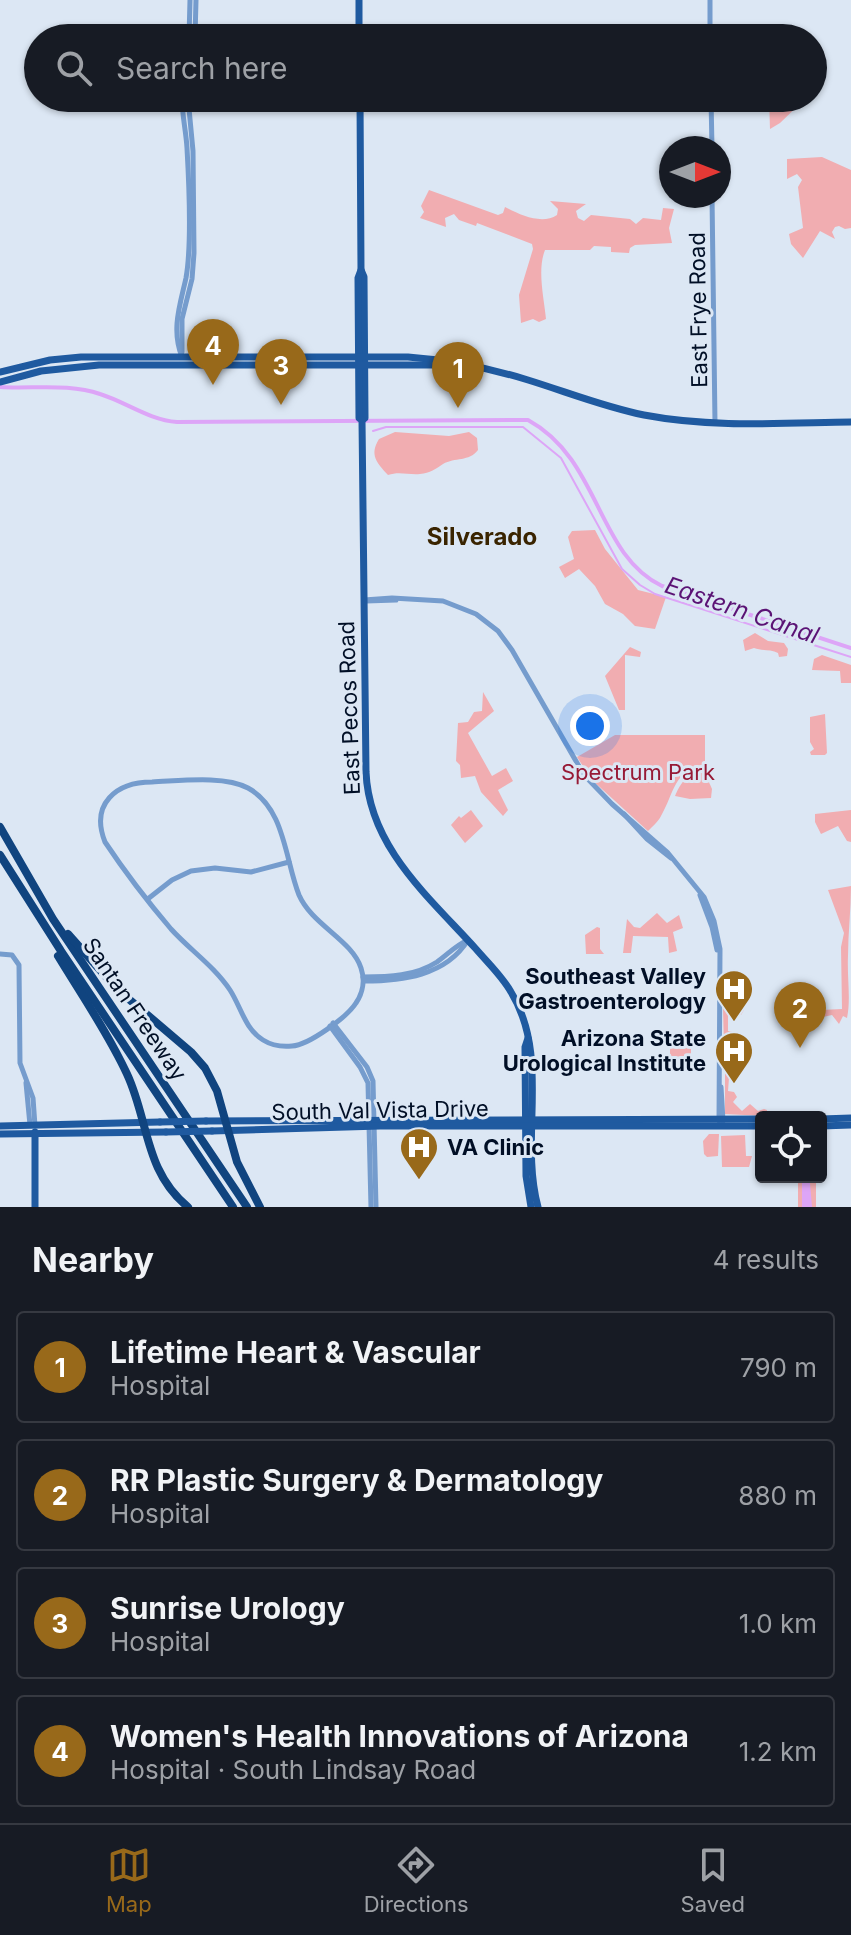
<!DOCTYPE html>
<html lang="en">
<head>
<meta charset="utf-8">
<style>
	:root { --surface:#171b24; --page:#20242c; --text:#f1f3f6; --muted:#9ea1a6; --line:#363941; --accent:#98691a }
	body { margin:0; font-family:Inter,sans-serif; background:var(--page); color:var(--text) }
	.controls { position:absolute; right:24px; bottom:24px; display:grid; overflow:hidden; border-radius:8px; box-shadow:0 2px 6px #0004 }
	.controls button { width:72px; height:72px; display:grid; place-items:center; padding:0; border:0; border-bottom:2px solid var(--line); background:var(--surface); color:var(--text); font:40px sans-serif }
	.compass { position:absolute; left:659px; top:136px; width:72px; height:72px; border-radius:50%; background:var(--surface); box-shadow:0 2px 6px #0004; rotate:90deg }
	.you { position:absolute; left:590px; top:726px; width:28px; height:28px; margin:-20px; border:6px solid #fff; border-radius:50%; background:#1a73e8; box-shadow:0 0 0 12px #1a73e833 }
	.badge { display:grid; place-items:center; width:52px; height:52px; border-radius:50%; background:var(--accent); color:#fff; font-size:26px; font-weight:700 }
	.pin { position:absolute; translate:-50% -66px; filter:drop-shadow(0 2px 4px #0008) }
	.pin::after { content:''; position:absolute; top:42px; width:28px; height:24px; background:inherit; clip-path:polygon(0 0,100% 0,50% 100%) }
	.list { margin:0; padding:0; list-style:none }
	h2 { display:flex; justify-content:space-between; align-items:center; height:104px; margin:0; padding:0 32px; font-size:34px }
	h2 small { font-size:26px; font-weight:400; color:var(--muted) }
	.list li { display:grid; grid-template-columns:52px 1fr auto; gap:24px; align-items:center; box-sizing:border-box; height:112px; margin:0 16px 16px; padding:0 16px; border:2px solid var(--line); border-radius:8px }
	.list b { display:block; font-size:30px; white-space:nowrap }
	.list p { margin:0; font-size:26px; white-space:nowrap; color:var(--muted) }
	.list em { font-size:26px; font-style:normal; color:var(--muted) }
	.icon { flex:none; width:44px; height:44px; fill:none; stroke:currentColor; stroke-width:2; stroke-linecap:round; stroke-linejoin:round }
	.map { position:relative; flex:none; width:851px; height:1207px; overflow:hidden }
	.search { position:absolute; background:var(--surface); box-shadow:0 2px 6px #0004; left:24px; right:24px; top:24px; height:88px; display:flex; align-items:center; gap:20px; box-sizing:border-box; padding:0 28px; border-radius:44px; color:var(--muted); font-size:30px }
	.sheet { height:616px; background:var(--surface) }
	nav { display:flex; justify-content:space-around; align-items:center; box-sizing:border-box; height:112px; border-top:2px solid var(--line); background:var(--surface); font-size:22px; color:var(--muted) }
	nav a { display:grid; justify-items:center; gap:4px }
	nav .on { color:var(--accent) }
	.map>svg:first-child { display:block }
	.green { fill:#f1adb1 }
	.water { fill:#dda5f7 }
	.lines { fill:none; stroke-linecap:round; stroke-linejoin:round }
	.stream { stroke:#dda5f7; stroke-width:2 }
	.canal { stroke:#dda5f7; stroke-width:4 }
	.minor { stroke:#759ccd; stroke-width:5 }
	.major { stroke:#1f5aa0; stroke-width:7 }
	.highway { stroke:#10447f; stroke-width:8 }
	.major-bridge { stroke:#1f5aa0; stroke-width:7 }
	.labels { text-anchor:middle; dominant-baseline:central; stroke-width:6; stroke-linejoin:round; paint-order:stroke }
	.street-label { font-size:22px; fill:#010f26; stroke:#dce7f4 }
	.park-label { font-size:22px; fill:#971a36; stroke:#dce7f4 }
	.poi-label { font-size:22px; font-weight:bold; fill:#010f26; stroke:#dce7f4; text-anchor:end }
	.neighbourhood-label { font-size:24px; font-weight:bold; fill:#3a2400; stroke:#dce7f4 }
	.water-label { font-size:24px; font-style:italic; fill:#5b1375; stroke:#dce7f4 }
</style>
</head>
<body>
<div class="map">
<svg width="851" height="1207" viewBox="0 0 851 1207">
	<rect width="100%" height="100%" fill="#dce7f4"/>
	<g class="green">
		<polygon points="769,98 806,98 780,123 770,129"/>
		<polygon points="822,157 851,170 851,228 845,229 839,226 835,227 832,232 835,239 820,231 803,258 791,244 789,234 803,228 798,187 802,180 797,174 787,179 787,159"/>
		<path d="M429,190L498,215L503,213L505,207C520,215 542,225 557,215L558,209L550,201L586,204L576,211L578,218L584,221L591,215L630,219L636,224L643,218L661,220L663,208L674,209L669,228L672,243L635,245L630,248L629,253L611,252V247L594,246L590,250H545C537,270 544,298 546,319L539,322L533,319L521,323L519,295L533,249L532,244L477,223L476,226L459,220L454,214L445,218L446,227L420,218L424,212L421,206Z"/>
		<path d="M395,432L449,436L469,432L477,438L478,450C469,462 455,457 443,464C436,469 430,473 420,474C408,475 399,471 388,475C377,463 369,455 379,439Z"/>
		<polygon points="595,530 605,549 638,590 666,597 655,629 635,626 623,614 605,604 595,586 579,569 565,578 559,567 574,559 568,537 572,531"/>
		<path d="M755,633L768,641L784,643L788,649L787,656L779,657L778,653C771,649 762,651 754,648L745,651L743,640Z"/>
		<polygon points="630,647 641,652 640,657 625,655 625,710 619,710 605,676"/>
		<polygon points="822,655 851,665 851,683 841,683 840,671 812,670 814,659"/>
		<polygon points="483,692 494,711 468,733 492,776 506,768 513,781 498,790 508,810 503,816 481,792 475,776 461,778 460,765 456,761 458,723 468,722 474,712 482,711"/>
		<polygon points="825,714 827,753 825,755 811,755 810,752 814,749 810,742 810,717"/>
		<path d="M615,735H705V766C674,768 674,794 661,816C658,822 652,827 648,831L592,780L577,757Z"/>
		<path d="M704,771L712,789L711,798L690,799L675,796C681,781 688,774 704,771Z"/>
		<polygon points="471,810 483,826 465,843 451,825 459,816 461,818"/>
		<polygon points="851,810 851,842 847,841 838,826 821,834 815,822 815,814"/>
		<path d="M851,886C851,910 848,933 848,956C847,978 851,999 847,1018L843,1016L839,1024L832,1015L823,1017L821,1010L842,1009L841,947L844,933L828,890Z"/>
		<polygon points="657,913 667,923 679,915 683,928 673,932 677,951 669,953 668,937 633,936 631,953 623,953 627,919 634,927 640,928"/>
		<polygon points="597,927 600,928 600,949 604,954 586,954 585,935"/>
		<polygon points="723,1009 744,1010 741,1015 728,1014 728,1031 737,1033 728,1033 726,1047 732,1048 724,1047"/>
		<rect x="670" y="1046" width="21" height="22"/>
		<polygon points="725,1053 727,1053 729,1075 736,1076 735,1078 729,1078 728,1091 734,1092 737,1097 733,1102 742,1111 750,1104 758,1111 764,1109 767,1110 766,1116 725,1114"/>
		<polygon points="709,1134 719,1134 718,1156 707,1157 704,1154 703,1141"/>
		<polygon points="745,1135 746,1156 752,1156 749,1167 722,1167 721,1136"/>
		<rect x="798" y="1177" width="18" height="30"/>
	</g>
	<polygon class="water" points="802,1177 813,1177 810,1183 812,1207 802,1207"/>
	<g class="lines">
		<polyline class="stream" points="373,431 386,427 523,427 561,458 622,569 640,585 655,594 851,657"/>
		<path class="canal" d="M0,387C33,389 69,383 100,394C126,402 149,420 177,422L528,420C601,460 596,554 662,586L851,648"/>
		<g class="minor">
			<polyline points="710,0 710,38"/>
			<polyline points="189,38 190,0"/>
			<polyline points="195,38 196,0"/>
			<polyline points="711,98 712,148"/>
			<polyline points="712,196 715,423"/>
			<polyline points="182,352 182,319 192,279 194,253 193,151 188,98"/>
			<path d="M182,357C171,330 180,305 186,278C192,244 189,183 187,148C186,131 182,115 182,98"/>
			<polyline points="364,600 392,598 443,601 476,614 498,631 512,650 584,775 612,804 668,853 704,897 714,921 720,949 719,1121"/>
			<polyline points="366,601 396,600"/>
			<path d="M152,782C179,781 224,775 248,788C285,808 285,860 299,895C312,925 352,940 361,968C365,980 363,993 356,1003C347,1017 309,1045 292,1046C282,1047 271,1045 263,1040C245,1029 241,1007 230,990C214,966 190,950 171,929C148,902 125,872 105,842C90,804 116,782 152,782Z"/>
			<polyline points="624,814 647,839 671,858"/>
			<polyline points="700,895 712,927 717,950"/>
			<polyline points="149,898 172,880 191,871 215,868 251,872 289,862"/>
			<polyline points="0,954 12,955 19,965 20,1063 33,1098 35,1126"/>
			<path d="M363,977C389,977 415,976 437,962C447,955 456,945 468,940"/>
			<path d="M364,981C401,981 446,976 468,940"/>
			<polyline points="333,1023 367,1067 373,1081 376,1207"/>
			<polyline points="330,1026 360,1067 368,1083 371,1207"/>
			<polyline points="26,1083 30,1125"/>
			<polyline points="721,1087 723,1121"/>
		</g>
		<g class="major">
			<polyline points="359,0 359,38"/>
			<polyline points="360,98 361,270 364,277 365,418 362,420"/>
			<path d="M361,270L358,278L359,418L362,420L366,772C369,847 429,897 476,949C488,963 502,976 511,992C551,1058 519,1136 538,1207"/>
			<path d="M0,372L50,360L81,357H408C448,360 489,368 528,380C567,392 604,407 644,415C712,428 782,423 851,422"/>
			<polyline points="0,382 41,371 99,365 441,365 449,363"/>
			<polyline points="528,1038 525,1047 526,1176 531,1207"/>
			<polyline points="821,1119 851,1118"/>
			<polyline points="206,1121 761,1119"/>
			<polyline points="0,1126 160,1122"/>
			<polyline points="821,1126 851,1125"/>
			<polyline points="212,1131 380,1126 761,1126"/>
			<polyline points="35,1132 35,1207"/>
			<polyline points="0,1134 166,1132"/>
		</g>
		<g class="highway">
			<polyline points="0,827 53,919 247,1207"/>
			<polyline points="0,855 61,951 233,1207"/>
			<polyline points="68,934 117,989 191,1052 205,1068 217,1091 237,1162 260,1207"/>
			<path d="M58,956C81,994 108,1033 127,1074C149,1121 144,1171 188,1207"/>
		</g>
		<g class="major-bridge">
			<polyline points="160,1122 206,1121"/>
			<polyline points="166,1132 212,1131"/>
		</g>
	</g>
	<defs>
		<symbol id="hospital-pin" viewBox="-11 -11 22 30"><path d="M0 17L-7.5 6A9.5 9.5 0 1 1 7.5 6Z" fill="#98691a" stroke="#dce7f4"/><path d="M-5-5h3v3.5h4V-5h3V5h-3V1.5h-4V5h-3Z" fill="#fff"/></symbol>
	</defs>
	<g fill-rule="evenodd">
		<use href="#hospital-pin" x="712" y="967" width="44" height="60"/>
		<use href="#hospital-pin" x="712" y="1029" width="44" height="60"/>
		<use href="#hospital-pin" x="397" y="1125" width="44" height="60"/>
	</g>
	<g class="labels">
		<g class="street-label">
			<text transform="translate(698 310) rotate(-91)">East Frye Road</text>
			<text transform="translate(349 708) rotate(-92)">East Pecos Road</text>
			<text transform="translate(135 1009) rotate(56)">Santan Freeway</text>
			<text transform="translate(380 1110) rotate(-1)">South Val Vista Drive</text>
		</g>
		<g class="park-label">
			<text x="638" y="772">Spectrum Park</text>
		</g>
		<g class="poi-label">
			<text x="706" y="976">Southeast Valley<tspan x="706" dy="25">Gastroenterology</tspan></text>
			<text x="706" y="1038">Arizona State<tspan x="706" dy="25">Urological Institute</tspan></text>
			<text x="447" y="1147" text-anchor="start">VA Clinic</text>
		</g>
		<g class="neighbourhood-label">
			<text x="482" y="536">Silverado</text>
		</g>
		<g class="water-label">
			<text transform="translate(742 610) rotate(19)">Eastern Canal</text>
		</g>
	</g>
</svg>
<div class="controls">
<button><svg class="icon" aria-label="locate" viewBox="0 0 24 24"><circle cx="12" cy="12" r="6"/><path d="M12 2v4M12 18v4M2 12h4M18 12h4"/></svg></button>
</div>
<svg class="compass" viewBox="-18 -18 36 36"><path d="M0-13l5 13h-10z" fill="#e53935"/><path d="M0 13l5-13h-10z" fill="#9ea1a6"/></svg>
<div class="you"></div>
<div class="pin badge" style="left:458px;top:408px">1</div>
<div class="pin badge" style="left:800px;top:1048px">2</div>
<div class="pin badge" style="left:281px;top:405px">3</div>
<div class="pin badge" style="left:213px;top:385px">4</div>
<div class="search"><svg class="icon" aria-label="search" viewBox="0 0 24 24"><circle cx="10" cy="10" r="6"/><path d="M15 15l6 6"/></svg>Search here</div>
</div>
<section class="sheet">
<h2>Nearby<small>4 results</small></h2>
<ul class="list">
<li><span class="badge">1</span><div><b>Lifetime Heart &amp; Vascular</b><p>Hospital</p></div><em>790 m</em></li>
<li><span class="badge">2</span><div><b>RR Plastic Surgery &amp; Dermatology</b><p>Hospital</p></div><em>880 m</em></li>
<li><span class="badge">3</span><div><b>Sunrise Urology</b><p>Hospital</p></div><em>1.0 km</em></li>
<li><span class="badge">4</span><div><b>Women's Health Innovations of Arizona</b><p>Hospital · South Lindsay Road</p></div><em>1.2 km</em></li>
</ul>
</section>
<nav>
<a class="on"><svg class="icon" aria-label="map" viewBox="0 0 24 24"><path d="M3 6l6-2 6 2 6-2v14l-6 2-6-2-6 2zM9 4v14M15 6v14"/></svg>Map</a>
<a><svg class="icon" aria-label="directions" viewBox="0 0 24 24"><path d="M12 3l9 9-9 9-9-9zM9 14v-3h6M13 9l2 2-2 2"/></svg>Directions</a>
<a><svg class="icon" aria-label="saved" viewBox="0 0 24 24"><path d="M7 4h10v16l-5-4-5 4z"/></svg>Saved</a>
</nav>
</body>
</html>
